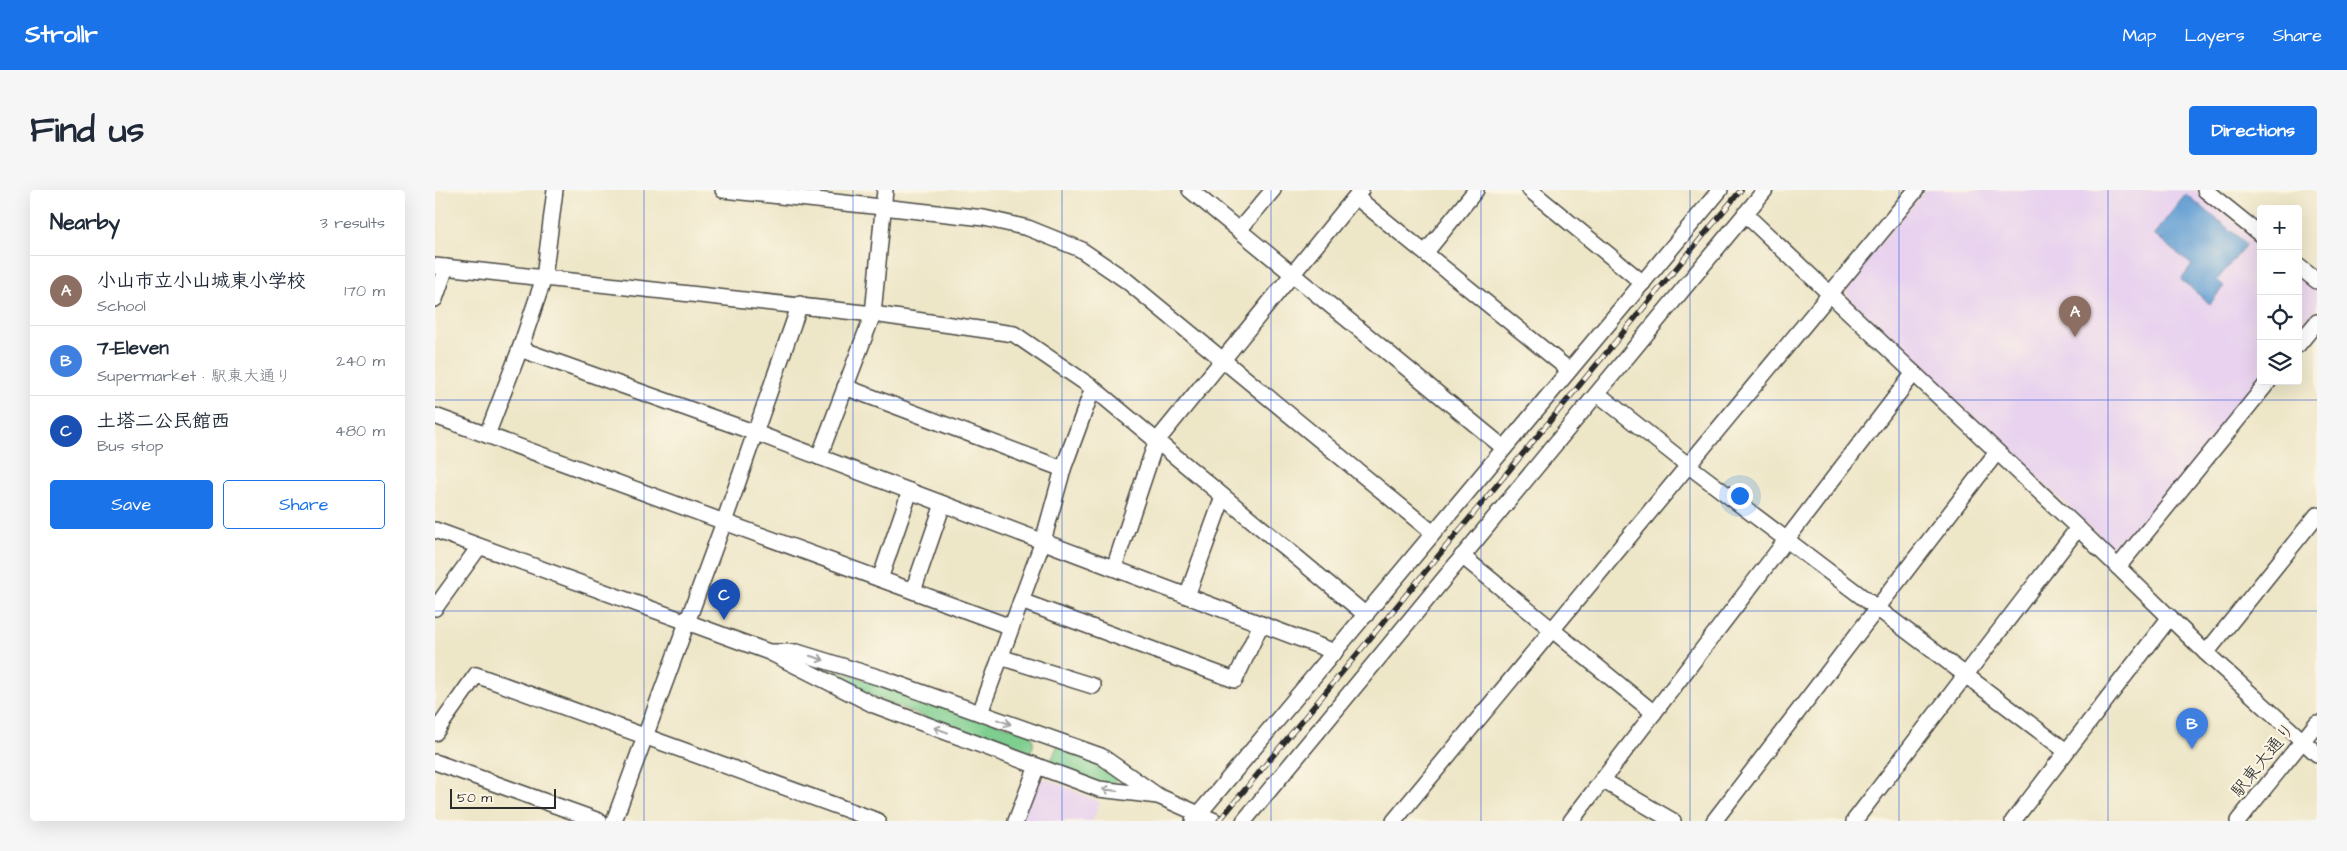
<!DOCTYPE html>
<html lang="en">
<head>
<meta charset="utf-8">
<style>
	:root { --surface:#fff; --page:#f6f6f7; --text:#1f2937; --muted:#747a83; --line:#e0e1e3; --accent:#1a73e8 }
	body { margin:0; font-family:"Architects Daughter","Klee One",sans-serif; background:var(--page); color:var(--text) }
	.controls { position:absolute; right:15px; top:15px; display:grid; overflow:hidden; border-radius:5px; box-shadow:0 5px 20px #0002 }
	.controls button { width:45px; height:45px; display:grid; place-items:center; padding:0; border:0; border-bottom:1px solid var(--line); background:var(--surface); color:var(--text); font:25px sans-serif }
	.scale { position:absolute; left:15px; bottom:12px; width:106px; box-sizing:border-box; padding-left:5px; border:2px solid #2b2b2b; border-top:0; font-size:14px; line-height:18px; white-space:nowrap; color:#2b2b2b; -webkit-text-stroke:4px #fcf5e5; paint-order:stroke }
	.you { position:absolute; left:1304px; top:305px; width:18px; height:18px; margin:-12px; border:4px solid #fff; border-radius:50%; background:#1a73e8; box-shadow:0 0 0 8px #1a73e833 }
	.badge { display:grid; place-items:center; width:32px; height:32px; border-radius:50%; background:var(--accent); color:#fff; font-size:16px; font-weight:700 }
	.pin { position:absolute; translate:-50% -41px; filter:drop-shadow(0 1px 2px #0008) }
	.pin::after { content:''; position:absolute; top:26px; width:18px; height:15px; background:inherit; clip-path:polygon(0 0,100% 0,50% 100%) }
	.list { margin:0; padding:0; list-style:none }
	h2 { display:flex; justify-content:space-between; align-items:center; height:65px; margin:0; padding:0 20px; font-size:21px }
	h2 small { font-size:16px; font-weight:400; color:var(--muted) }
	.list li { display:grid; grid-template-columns:32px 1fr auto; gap:15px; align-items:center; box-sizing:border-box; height:70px; padding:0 20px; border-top:1px solid var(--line) }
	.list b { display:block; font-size:19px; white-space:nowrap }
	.list p { margin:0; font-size:16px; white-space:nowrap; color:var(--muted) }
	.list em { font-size:16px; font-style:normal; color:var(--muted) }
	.actions { display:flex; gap:10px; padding:15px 20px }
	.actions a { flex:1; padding:11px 0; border:1px solid var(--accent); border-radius:5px; text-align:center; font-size:18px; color:var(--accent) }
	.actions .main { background:var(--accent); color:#fff }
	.icon { flex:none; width:28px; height:28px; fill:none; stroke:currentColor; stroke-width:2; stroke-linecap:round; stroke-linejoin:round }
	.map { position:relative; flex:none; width:1882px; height:631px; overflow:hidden; border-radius:5px }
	header { display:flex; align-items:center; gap:30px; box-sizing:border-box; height:70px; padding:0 25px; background:var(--accent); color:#fff }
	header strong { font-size:24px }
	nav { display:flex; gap:28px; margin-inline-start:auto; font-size:18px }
	.intro { display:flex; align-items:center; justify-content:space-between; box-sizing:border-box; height:120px; padding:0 30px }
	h1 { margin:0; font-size:35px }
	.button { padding:12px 22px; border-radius:5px; background:var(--accent); color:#fff; font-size:18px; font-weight:700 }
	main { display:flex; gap:30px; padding:0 30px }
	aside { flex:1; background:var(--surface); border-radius:5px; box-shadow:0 5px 20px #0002 }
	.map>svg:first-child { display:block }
	.built { fill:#e8d2ef }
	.green { fill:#7dce8f; stroke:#547c5d }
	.water { fill:#629ed3; stroke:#46647f }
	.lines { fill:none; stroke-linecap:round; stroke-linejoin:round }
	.minor-casing { stroke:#484742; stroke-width:18 }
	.minor { stroke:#fff; stroke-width:15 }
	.rail-casing { stroke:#2b2b2b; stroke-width:5.5 }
	.rail { stroke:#fcf5e5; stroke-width:4; stroke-dasharray:11; stroke-linecap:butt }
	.oneway { stroke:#a0a0a0 }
	.grid { fill:none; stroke:#1d4ed8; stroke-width:1; stroke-opacity:0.55 }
	.labels { text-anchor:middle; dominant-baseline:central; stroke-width:4.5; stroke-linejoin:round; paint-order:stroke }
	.street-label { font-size:18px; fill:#2b2b2b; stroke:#fcf5e5 }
</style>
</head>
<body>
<header>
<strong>Strollr</strong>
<nav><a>Map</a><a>Layers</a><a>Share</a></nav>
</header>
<div class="intro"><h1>Find us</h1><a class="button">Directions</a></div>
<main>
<aside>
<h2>Nearby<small>3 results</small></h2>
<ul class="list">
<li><span class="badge" style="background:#8d6e63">A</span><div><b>小山市立小山城東小学校</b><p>School</p></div><em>170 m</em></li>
<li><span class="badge" style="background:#3f7fe0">B</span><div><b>7-Eleven</b><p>Supermarket · 駅東大通り</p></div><em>240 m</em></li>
<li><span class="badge" style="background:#1a4fb4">C</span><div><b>土塔二公民館西</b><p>Bus stop</p></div><em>480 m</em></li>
</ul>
<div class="actions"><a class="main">Save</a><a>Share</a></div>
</aside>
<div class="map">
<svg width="1882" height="631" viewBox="0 0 1882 631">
	<rect width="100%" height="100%" fill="#fcf5e5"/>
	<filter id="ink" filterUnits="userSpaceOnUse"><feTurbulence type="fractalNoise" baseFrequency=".02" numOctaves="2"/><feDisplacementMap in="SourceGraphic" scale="10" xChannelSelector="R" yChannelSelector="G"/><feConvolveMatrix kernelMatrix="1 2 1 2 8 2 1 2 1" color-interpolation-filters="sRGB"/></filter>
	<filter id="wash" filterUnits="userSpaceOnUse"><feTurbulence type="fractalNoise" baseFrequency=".0096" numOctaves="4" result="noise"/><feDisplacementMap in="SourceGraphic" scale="20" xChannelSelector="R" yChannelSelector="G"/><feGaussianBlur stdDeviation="1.12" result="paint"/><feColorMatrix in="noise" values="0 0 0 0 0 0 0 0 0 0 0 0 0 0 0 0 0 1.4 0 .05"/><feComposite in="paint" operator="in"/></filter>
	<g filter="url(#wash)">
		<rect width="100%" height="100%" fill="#ede6c7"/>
		<g class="built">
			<polygon points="1490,0 1760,0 1826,53 1826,187 1689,357 1677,358 1413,107 1410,96"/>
			<polygon points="1863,84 1882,99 1882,118 1863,141"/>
			<polygon points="612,589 665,612 658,631 585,631 598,592"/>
		</g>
		<g class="green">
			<path d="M394,478L596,544C599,553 600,559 592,564L584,565L390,487Z"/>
			<polygon points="623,554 663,569 683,585 682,590 677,595 662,594 614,576"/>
		</g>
		<polygon class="water" points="1751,4 1812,54 1782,90 1789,96 1775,114 1746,90 1757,75 1719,44"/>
	</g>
	<g filter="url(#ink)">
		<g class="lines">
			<defs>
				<g id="minor">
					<polyline points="120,0 109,88 85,159 321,243 900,462"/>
					<polyline points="288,0 549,28 593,38 645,59 692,91 998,343"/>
					<polyline points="755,0 1069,258"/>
					<polyline points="1095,0 1208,93"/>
					<polyline points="1770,0 1826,45"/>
					<polyline points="921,7 1134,180"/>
					<polyline points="1310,24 1643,338 1771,463 1882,564"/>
					<polyline points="804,40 838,0"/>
					<polyline points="991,62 1041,0"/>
					<polyline points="0,76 438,124 450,0"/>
					<polyline points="1863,76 1882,91"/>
					<polyline points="0,109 11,77"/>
					<polyline points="1863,155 1882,132"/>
					<polyline points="410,197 628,279"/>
					<polyline points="1163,204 1254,276 1631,561"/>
					<polyline points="0,226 576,437"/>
					<polyline points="52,245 85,159"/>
					<polyline points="384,267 438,124 579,144 658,198 931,425"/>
					<polyline points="0,340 334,462 439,515 602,576 664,599 723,606"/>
					<polyline points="1027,366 1219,523"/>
					<polyline points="1683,377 1834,191"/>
					<polyline points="679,378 721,252 926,0"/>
					<polyline points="445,389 475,301"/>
					<polyline points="478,401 508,314"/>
					<polyline points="752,406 788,307"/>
					<polyline points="586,411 800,490 826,434"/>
					<polyline points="0,418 44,357"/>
					<polyline points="337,462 362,462 449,489 666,566 723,606 780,631"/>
					<polyline points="1771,463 1882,325"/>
					<polyline points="565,467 658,496"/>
					<polyline points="545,523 608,351 628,279 658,198"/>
					<polyline points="0,543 41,485 443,631"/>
					<polyline points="0,572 164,631"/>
					<polyline points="1167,590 1238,631"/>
					<polyline points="179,631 289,332 365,114"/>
					<polyline points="581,631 602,576"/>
					<polyline points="758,631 1285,0"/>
					<polyline points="809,631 1330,0"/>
					<polyline points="959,631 1481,0"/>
					<polyline points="1136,631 1479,183"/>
					<polyline points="1279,631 1562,262"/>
					<polyline points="1419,631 1643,338"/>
					<polyline points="1578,631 1735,427"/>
					<polyline points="1803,631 1882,533"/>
				</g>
			</defs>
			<use href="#minor" class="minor-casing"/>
			<use href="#minor" class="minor"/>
			<defs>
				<polyline id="rail" points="784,631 1306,0"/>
			</defs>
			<use href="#rail" class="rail-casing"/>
			<use href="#rail" class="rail"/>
		</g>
		<defs><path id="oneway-shaft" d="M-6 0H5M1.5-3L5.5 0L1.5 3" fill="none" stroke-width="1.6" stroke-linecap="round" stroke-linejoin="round" transform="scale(1.25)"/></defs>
		<g class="oneway">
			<use href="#oneway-shaft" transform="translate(382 468) rotate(17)"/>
			<use href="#oneway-shaft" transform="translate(569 532) rotate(20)"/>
			<use href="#oneway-shaft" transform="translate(506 540) rotate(-160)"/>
			<use href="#oneway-shaft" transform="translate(675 600) rotate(-173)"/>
		</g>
	</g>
	<path class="grid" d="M209,0V631M418,0V631M627,0V631M836,0V631M1046,0V631M1255,0V631M1464,0V631M1673,0V631M0,210H1882M0,421H1882"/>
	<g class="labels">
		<g class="street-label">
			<text transform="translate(1828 570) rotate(-51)">駅東大通り</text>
		</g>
	</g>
</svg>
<div class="controls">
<button>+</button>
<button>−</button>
<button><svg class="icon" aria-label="locate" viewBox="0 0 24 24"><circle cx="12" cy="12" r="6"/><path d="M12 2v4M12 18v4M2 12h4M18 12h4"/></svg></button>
<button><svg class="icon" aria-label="layers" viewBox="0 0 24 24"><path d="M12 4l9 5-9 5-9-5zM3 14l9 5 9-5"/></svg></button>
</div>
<div class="scale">50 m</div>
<div class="you"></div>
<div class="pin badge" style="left:1640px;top:147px;background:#8d6e63">A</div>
<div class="pin badge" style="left:1757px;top:559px;background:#3f7fe0">B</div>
<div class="pin badge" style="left:289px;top:430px;background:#1a4fb4">C</div>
</div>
</main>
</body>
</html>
